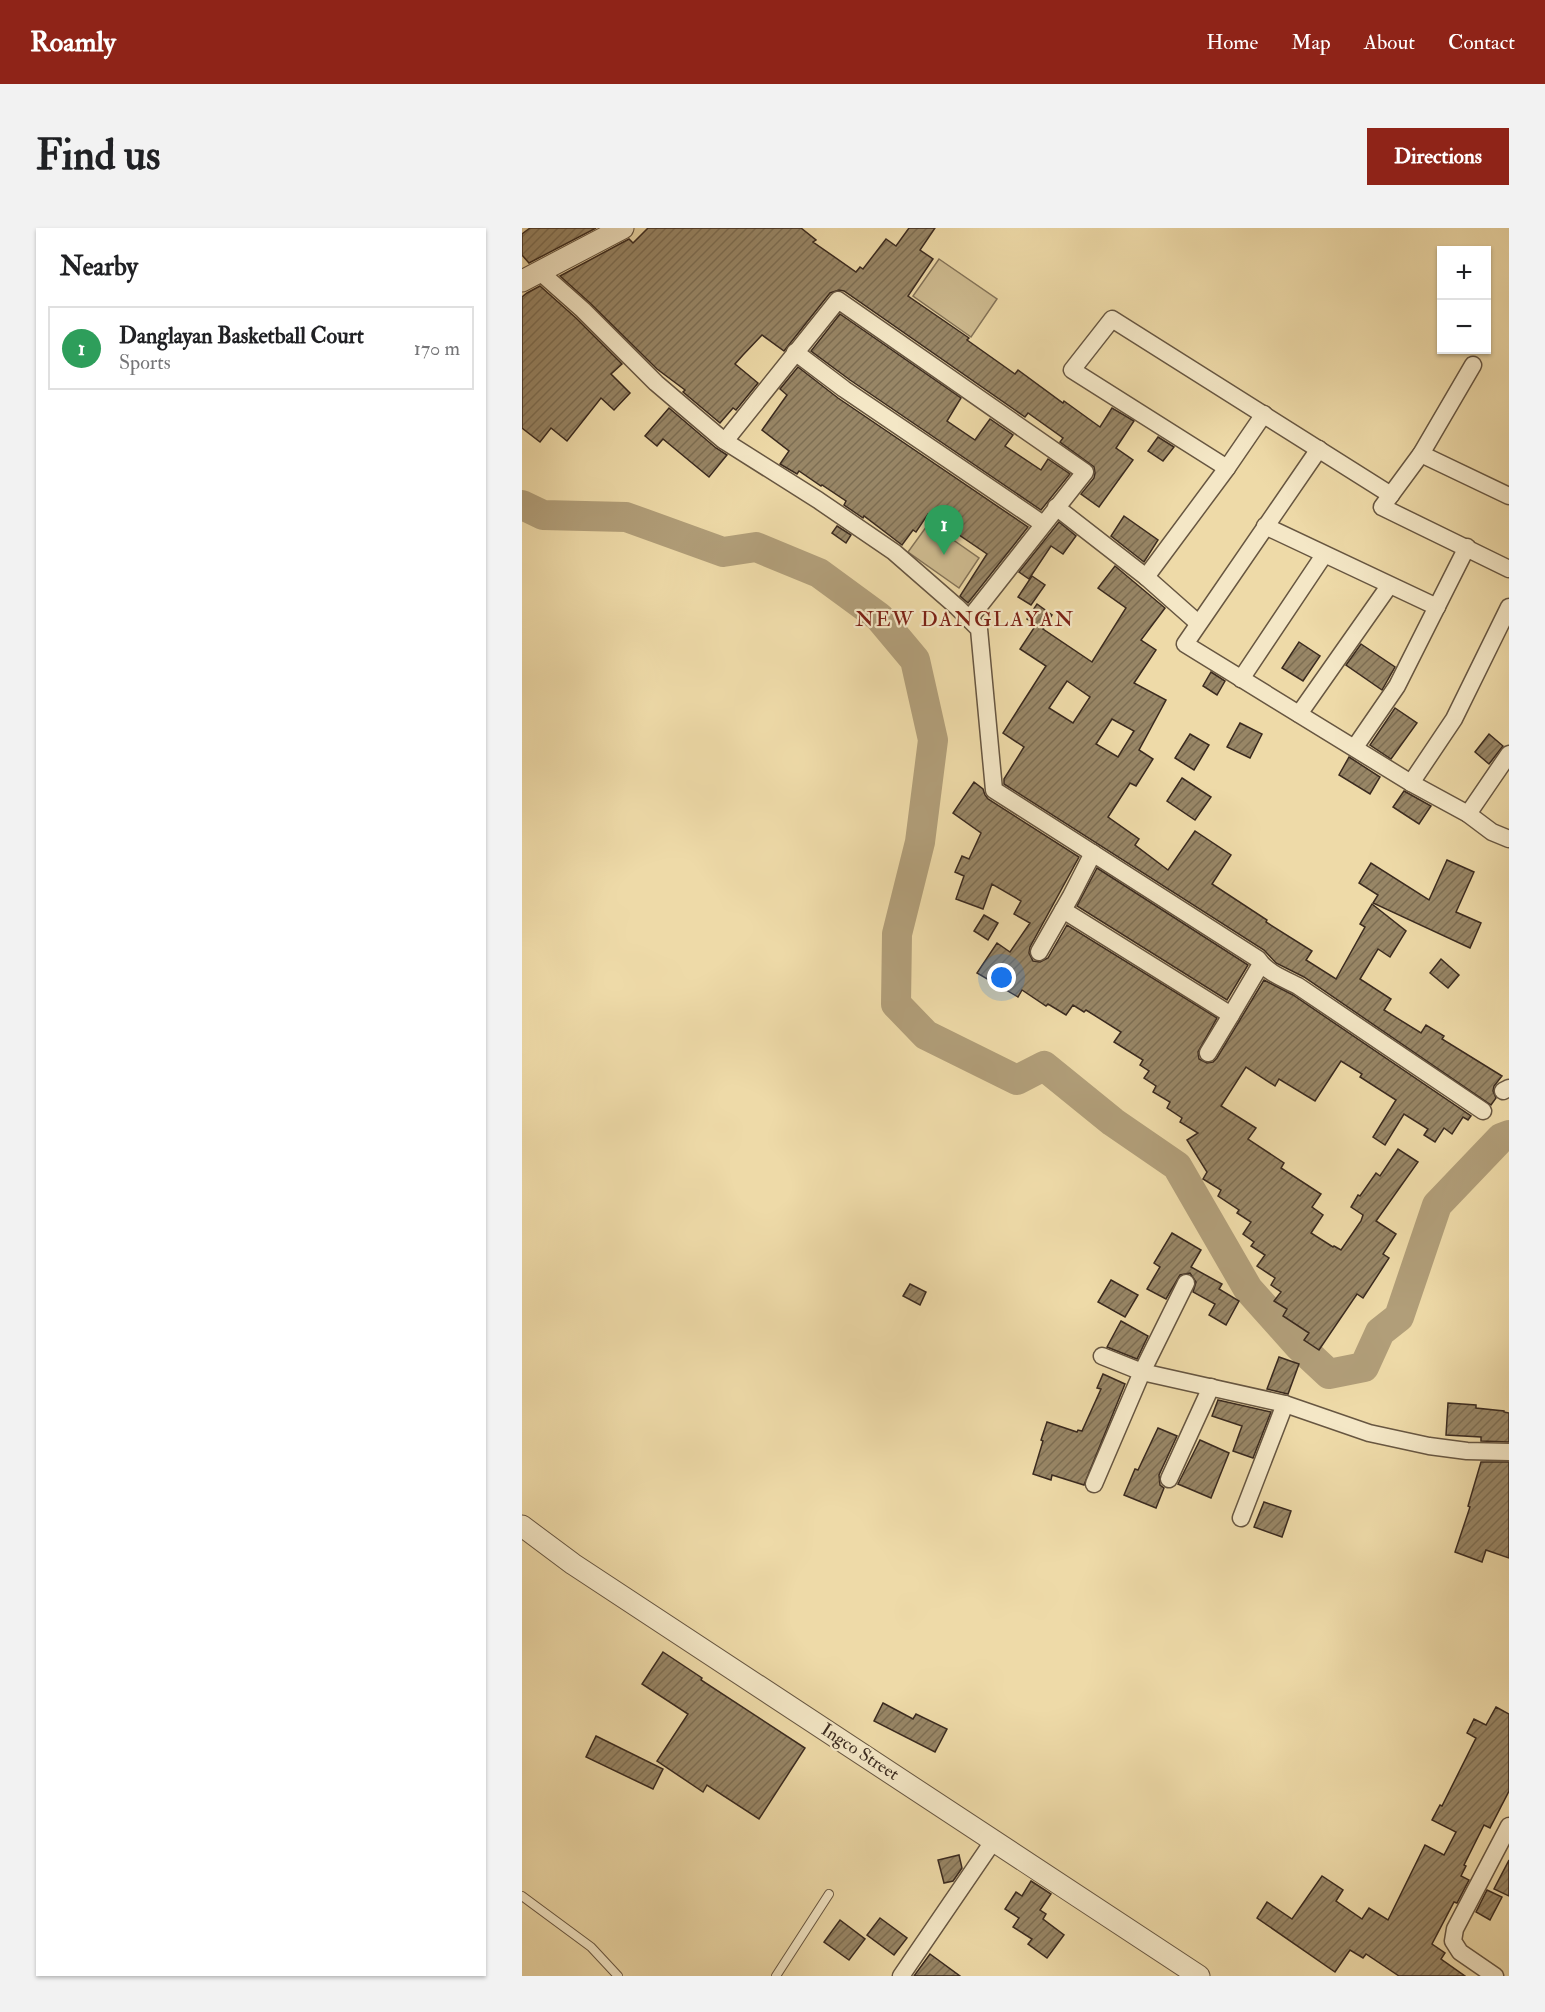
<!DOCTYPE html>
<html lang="en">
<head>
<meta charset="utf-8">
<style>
	:root { --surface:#fff; --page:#f2f2f2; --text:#202124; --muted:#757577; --line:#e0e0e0; --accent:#8f2418 }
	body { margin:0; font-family:"IM FELL Double Pica",serif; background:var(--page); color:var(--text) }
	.controls { position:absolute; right:18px; top:18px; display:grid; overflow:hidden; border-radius:0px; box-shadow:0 2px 4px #0004 }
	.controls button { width:54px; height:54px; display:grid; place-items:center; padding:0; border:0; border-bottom:2px solid var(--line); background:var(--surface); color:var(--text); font:30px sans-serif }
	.you { position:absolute; left:480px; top:750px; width:21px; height:21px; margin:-15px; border:4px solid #fff; border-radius:50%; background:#1a73e8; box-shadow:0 0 0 9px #1a73e833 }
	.badge { display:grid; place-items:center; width:39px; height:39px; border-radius:50%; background:var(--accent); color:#fff; font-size:20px; font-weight:700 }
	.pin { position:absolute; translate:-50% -50px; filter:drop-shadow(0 2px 3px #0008) }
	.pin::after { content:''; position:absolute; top:32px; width:21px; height:18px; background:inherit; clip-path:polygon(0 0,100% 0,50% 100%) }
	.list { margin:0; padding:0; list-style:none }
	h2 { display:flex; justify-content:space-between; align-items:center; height:78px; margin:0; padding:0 24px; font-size:26px }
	h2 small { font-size:20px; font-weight:400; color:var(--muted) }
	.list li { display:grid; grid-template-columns:39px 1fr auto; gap:18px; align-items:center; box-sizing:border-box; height:84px; margin:0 12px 12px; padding:0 12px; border:2px solid var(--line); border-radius:0px }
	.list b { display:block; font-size:22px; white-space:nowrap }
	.list p { margin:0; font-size:20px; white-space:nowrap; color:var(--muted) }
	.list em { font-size:20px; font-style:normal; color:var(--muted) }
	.map { position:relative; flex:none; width:987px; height:1748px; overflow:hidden; border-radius:0px }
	header { display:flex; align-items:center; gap:36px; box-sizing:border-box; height:84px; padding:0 30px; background:var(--accent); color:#fff }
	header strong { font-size:28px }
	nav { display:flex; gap:33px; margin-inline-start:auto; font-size:21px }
	.intro { display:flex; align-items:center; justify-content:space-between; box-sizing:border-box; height:144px; padding:0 36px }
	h1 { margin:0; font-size:42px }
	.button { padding:15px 27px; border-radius:0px; background:var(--accent); color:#fff; font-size:21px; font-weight:700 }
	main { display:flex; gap:36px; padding:0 36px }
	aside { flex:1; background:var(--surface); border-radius:0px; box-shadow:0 2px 4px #0004 }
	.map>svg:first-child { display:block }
	.garden { fill:#cfbc91; stroke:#847358; stroke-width:1.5 }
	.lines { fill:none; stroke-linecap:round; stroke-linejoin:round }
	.river { stroke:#b19e79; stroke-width:30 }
	.building { fill:url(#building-hatch); stroke:#3a2a1f; stroke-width:1.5; fill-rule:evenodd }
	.service-casing { stroke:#675641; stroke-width:10 }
	.minor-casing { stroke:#675641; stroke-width:19 }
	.tertiary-casing { stroke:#675641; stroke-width:23 }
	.service { stroke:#f4e7c6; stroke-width:8 }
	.minor { stroke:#f4e7c6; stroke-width:16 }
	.tertiary { stroke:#f4e7c6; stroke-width:21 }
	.labels { text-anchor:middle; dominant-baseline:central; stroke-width:4.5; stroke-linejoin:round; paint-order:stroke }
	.street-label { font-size:18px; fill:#3a2a1f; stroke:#f4e7c6 }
	.quarter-label { font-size:21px; letter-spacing:1.5px; fill:#7a1f14; stroke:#f4e7c6 }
</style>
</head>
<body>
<header>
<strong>Roamly</strong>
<nav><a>Home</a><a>Map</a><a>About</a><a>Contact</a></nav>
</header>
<div class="intro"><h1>Find us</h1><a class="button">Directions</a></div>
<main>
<aside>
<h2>Nearby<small></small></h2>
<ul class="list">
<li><span class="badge" style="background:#2e9e5b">1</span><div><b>Danglayan Basketball Court</b><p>Sports</p></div><em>170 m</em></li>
</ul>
</aside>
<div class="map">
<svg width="987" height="1748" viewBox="0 0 987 1748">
	<defs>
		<pattern id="building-hatch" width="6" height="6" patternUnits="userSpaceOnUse" patternTransform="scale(1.5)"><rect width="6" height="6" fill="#988666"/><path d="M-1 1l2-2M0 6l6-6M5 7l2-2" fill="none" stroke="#7d6e53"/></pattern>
	</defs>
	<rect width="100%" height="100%" fill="#eedaa8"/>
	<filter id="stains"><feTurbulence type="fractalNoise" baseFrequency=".00333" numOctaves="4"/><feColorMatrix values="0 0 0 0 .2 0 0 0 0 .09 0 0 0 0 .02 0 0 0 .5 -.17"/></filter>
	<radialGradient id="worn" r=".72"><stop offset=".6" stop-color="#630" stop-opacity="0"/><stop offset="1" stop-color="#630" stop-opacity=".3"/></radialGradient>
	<g class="garden">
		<polygon points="417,31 475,71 449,109 391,68"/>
		<polygon points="407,295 457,330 437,360 386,324"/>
	</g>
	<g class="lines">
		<polyline class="river" points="0,277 21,287 104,289 201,324 234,319 297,345 357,389 393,432 411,512 398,614 375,706 374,776 404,807 495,852 522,838 591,894 655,938 726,1061 777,1118 807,1146 842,1139 858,1104 877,1089 915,977 979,910 987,907"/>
	</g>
	<g class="building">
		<polygon points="8,0 74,0 7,35 0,27 0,6"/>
		<polygon points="126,0 279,0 294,12 291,14 334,44 338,39 341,41 364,11 374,18 387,0 413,0 398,22 411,31 386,68 447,110 445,112 493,146 496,142 541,175 542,173 578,199 590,180 612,193 594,220 611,232 577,279 559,266 572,250 573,245 572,239 538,214 541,210 506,185 503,189 322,63 317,62 308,65 262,123 240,107 221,127 213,136 236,155 214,182 211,180 198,195 161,164 163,162 135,141 68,75 38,48 107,11 111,15"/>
		<polygon points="18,58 54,90 100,136 89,146 108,165 92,182 79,170 45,213 29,200 18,214 0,200 0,69 5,65"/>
		<polygon points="318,86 439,170 425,193 453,212 468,191 491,207 483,218 519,242 526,231 548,246 519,282 328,152 289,123"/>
		<polygon points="276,139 316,170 506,299 446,375 438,368 465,326 406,286 394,304 391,302 380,317 342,288 341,290 322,277 324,273 300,257 299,258 277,243 275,246 258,236 267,223 240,202 265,167 258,161"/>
		<polygon points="147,180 194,220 205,227 187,249 141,211 135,218 123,208"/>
		<polygon points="636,209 652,219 641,233 626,223"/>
		<polygon points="602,288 636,312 622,334 589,308"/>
		<polygon points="537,294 554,308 541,326 529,318 507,351 497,344"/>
		<polygon points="315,298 329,307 324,315 310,305"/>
		<path d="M593,338L643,380L619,412L634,422L612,455L644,472L617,522L631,531L614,558L608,555L586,589L617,611L613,617L646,642L673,603L709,627L690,656L745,692L744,694L790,723L784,732L814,751L843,699L838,696L850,676L884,703L868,729L856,721L838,751L869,771L862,782L899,805L904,797L922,808L920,811L980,848L972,858L971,863L974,870L969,877L782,749L754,735L742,722L482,556V551L502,519L481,505L524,438L498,421L514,397L505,391L515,376L530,387L521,401L570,434L604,380L576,360ZM545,453L568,469L551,495L527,480ZM590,491L612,503L596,529L574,516Z"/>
		<polygon points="510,348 523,357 509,377 496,369"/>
		<polygon points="777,414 798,428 781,453 760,440"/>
		<polygon points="839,416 873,439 860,462 824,437"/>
		<polygon points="689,444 703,453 695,467 681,458"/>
		<polygon points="873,480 895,495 869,531 848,517"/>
		<polygon points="718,495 740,506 728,530 705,519"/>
		<polygon points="668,506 687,517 672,542 653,530"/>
		<polygon points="967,506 981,518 967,536 953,524"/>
		<polygon points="827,529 858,549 848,566 817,547"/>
		<polygon points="660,550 689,569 673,592 645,573"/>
		<polygon points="452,554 461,561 463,567 466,571 557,629 508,719 507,725 511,733 518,734 526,730 545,697 695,790 676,824 677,831 685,835 691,834 695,830 742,752 771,767 949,888 946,892 941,889 930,906 922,900 913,914 902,907 906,901 882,886 863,917 851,909 874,872 838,849 840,846 819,833 793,873 757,851 753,858 724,839 699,878 734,900 726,911 762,935 759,940 799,966 790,979 801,987 789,1005 811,1019 812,1018 819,1022 839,993 841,987 829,979 836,967 838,968 854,945 858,948 876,921 896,934 854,993 874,1006 861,1026 867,1030 841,1070 835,1066 797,1122 782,1112 787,1105 761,1088 765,1081 752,1073 759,1064 749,1057 753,1050 735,1038 743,1027 729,1018 732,1014 721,1006 729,994 715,985 717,982 696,968 699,962 681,951 685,944 665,912 676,905 658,894 660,890 645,880 648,874 631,864 634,858 622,850 627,843 618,837 621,832 592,814 599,804 564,782 562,784 551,777 544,787 526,776 524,778 500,762 496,769 455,745 475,715 488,724 508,695 492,686 499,673 470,656 461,681 434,671 442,648 433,644 440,628 447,631 459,605 431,585"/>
		<polygon points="882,563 909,578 897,596 871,579"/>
		<polygon points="925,632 952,644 934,684 959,695 948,720 851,675 856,667 837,655 849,635 907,672"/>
		<polygon points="575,640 726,737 705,772 555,678"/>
		<polygon points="462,687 476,695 466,712 452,703"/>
		<polygon points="919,731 937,747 926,760 908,745"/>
		<polygon points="650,1005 679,1022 669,1039 700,1056 697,1061 717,1073 704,1097 687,1087 693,1076 671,1064 674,1054 668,1045 658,1047 644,1071 625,1061 638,1039 632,1035"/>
		<polygon points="589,1052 616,1067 603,1089 576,1074"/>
		<polygon points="388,1056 404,1064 398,1077 381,1068"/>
		<polygon points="599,1093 626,1108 615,1131 585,1119"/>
		<polygon points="757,1129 777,1136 766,1166 745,1161"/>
		<polygon points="581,1146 603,1156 562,1257 530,1247 529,1252 511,1246 521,1213 519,1212 525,1194 555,1204 556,1202 560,1203 579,1161 575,1160"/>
		<polygon points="696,1172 749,1184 731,1230 711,1223 720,1198 690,1188"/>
		<polygon points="926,1175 954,1177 954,1180 982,1183 982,1184 987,1185 987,1214 959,1213 959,1209 924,1207"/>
		<polygon points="636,1200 655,1208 637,1247 638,1257 642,1260 634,1280 602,1267 613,1241 616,1242"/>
		<polygon points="678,1212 707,1225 689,1270 656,1256"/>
		<polygon points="959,1234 987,1234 987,1330 964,1322 960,1334 933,1324 948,1279 946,1278"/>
		<polygon points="742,1274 769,1283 760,1309 732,1299"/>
		<polygon points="141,1424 180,1450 179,1452 283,1520 237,1591 185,1557 181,1564 135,1533 166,1486 120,1456"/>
		<polygon points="361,1475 391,1491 394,1486 425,1501 413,1524 352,1493"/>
		<polygon points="974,1479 987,1486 987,1563 968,1600 962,1597 942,1637 944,1638 939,1648 947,1652 935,1675 932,1674 910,1716 923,1725 919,1731 943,1748 877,1748 844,1726 841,1730 828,1722 813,1744 735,1690 745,1674 770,1691 800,1648 821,1662 814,1673 840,1691 847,1680 866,1692 903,1617 922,1627 934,1604 910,1592 918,1577 920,1578 954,1510 945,1505 952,1491 964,1497"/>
		<polygon points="74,1508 141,1541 131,1561 64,1529"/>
		<polygon points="437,1627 440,1640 431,1653 422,1655 416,1632"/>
		<polygon points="987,1632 987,1668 972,1661"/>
		<polygon points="509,1653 529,1666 518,1682 524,1686 521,1691 542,1707 525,1730 506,1716 510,1711 491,1699 497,1690 483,1681 494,1664 500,1668"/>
		<polygon points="965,1662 980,1669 968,1692 954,1684"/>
		<polygon points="358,1690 385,1710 372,1727 345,1707"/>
		<polygon points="318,1692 343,1711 327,1732 302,1714"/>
		<polygon points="408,1726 438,1748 392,1748"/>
	</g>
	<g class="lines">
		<defs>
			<g id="service">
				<polyline points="0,1668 69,1719 96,1748"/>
				<polyline points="254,1748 307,1666"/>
			</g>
			<g id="minor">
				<path d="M17,43L61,82L134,155L201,212L296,272L372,324L435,379L457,401L472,562L736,731C744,744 762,751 776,758L961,883"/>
				<polyline points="273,124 322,161 521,296"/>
				<polyline points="951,137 899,226 860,279 987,341"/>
				<polyline points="203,213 316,72 563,244 447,391"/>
				<polyline points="797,221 663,416 889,555 946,586 970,604 987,611"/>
				<polyline points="899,226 987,268"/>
				<polyline points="705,240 550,142 590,91 869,267"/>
				<polyline points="534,279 624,349 676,395"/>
				<polyline points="743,298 915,379"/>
				<polyline points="624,349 705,240 742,186"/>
				<polyline points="719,451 802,327"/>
				<polyline points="777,486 867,358"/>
				<polyline points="833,519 875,458 945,319"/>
				<polyline points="889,555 932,491 987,379"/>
				<polyline points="946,586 987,526"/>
				<polyline points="541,682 709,787 686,825"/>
				<polyline points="517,724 549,668 571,625"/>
				<polyline points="709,787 739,736"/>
				<polyline points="981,863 987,860"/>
				<polyline points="580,1128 620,1144 763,1176 847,1205 907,1218 945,1223 987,1224"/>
				<polyline points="647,1251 689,1159"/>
				<polyline points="572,1256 620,1144 664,1055"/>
				<polyline points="719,1290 763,1176"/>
				<polyline points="379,1748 472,1612"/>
				<polyline points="973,1748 938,1724 931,1713 933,1701 987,1598"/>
			</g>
			<g id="tertiary">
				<polyline points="0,53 101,0"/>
				<polyline points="0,1298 51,1336 677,1748"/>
			</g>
		</defs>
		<use href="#service" class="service-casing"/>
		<use href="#minor" class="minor-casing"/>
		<use href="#tertiary" class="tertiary-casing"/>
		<use href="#service" class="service"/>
		<use href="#minor" class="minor"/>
		<use href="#tertiary" class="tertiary"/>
	</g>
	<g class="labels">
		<g class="street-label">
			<text transform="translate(338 1524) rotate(33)">Ingco Street</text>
		</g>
		<g class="quarter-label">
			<text x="443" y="391">NEW DANGLAYAN</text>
		</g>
	</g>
	<rect width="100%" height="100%" filter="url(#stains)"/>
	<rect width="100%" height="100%" fill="url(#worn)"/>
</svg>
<div class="controls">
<button>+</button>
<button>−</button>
</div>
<div class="you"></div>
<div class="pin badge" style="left:422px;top:327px;background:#2e9e5b">1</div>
</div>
</main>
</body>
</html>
